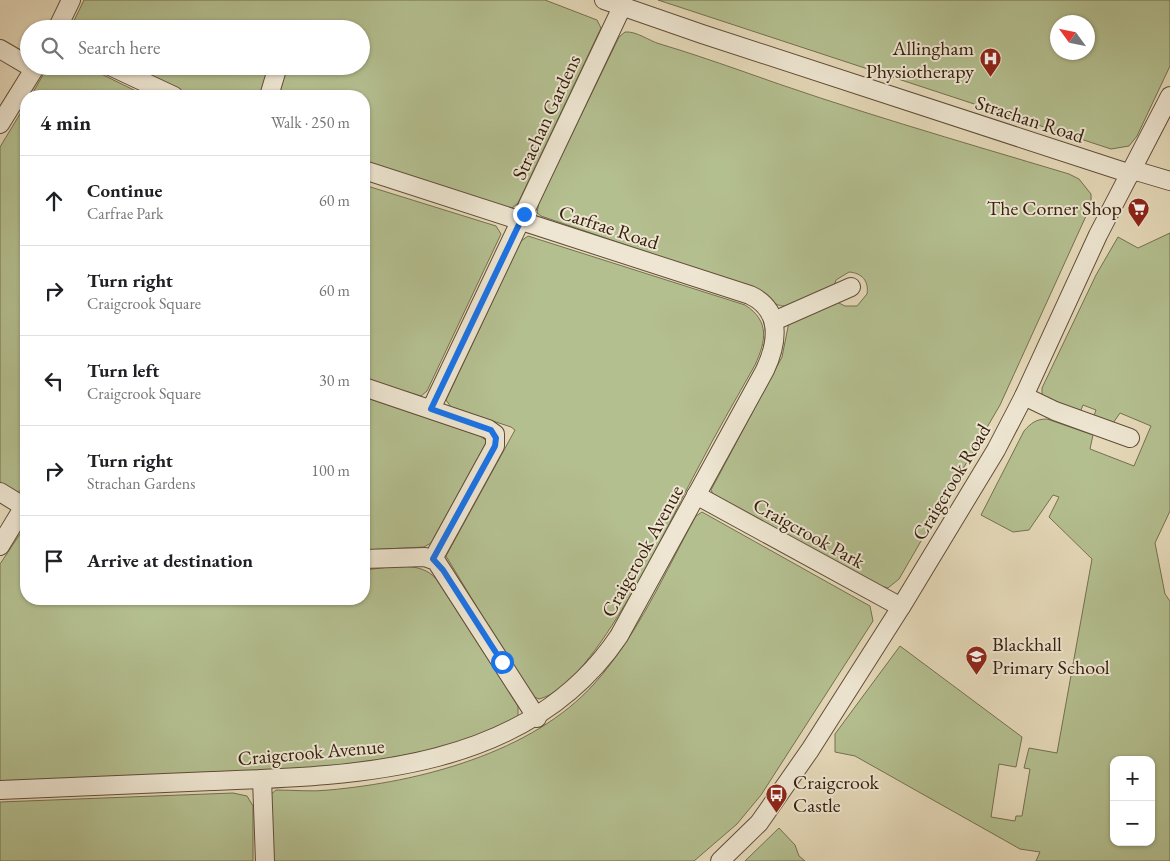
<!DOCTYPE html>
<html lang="en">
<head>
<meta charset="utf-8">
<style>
	:root { --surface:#fff; --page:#f2f2f2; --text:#202124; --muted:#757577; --line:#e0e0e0 }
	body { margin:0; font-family:"EB Garamond",serif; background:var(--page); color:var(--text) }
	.controls { position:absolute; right:15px; bottom:15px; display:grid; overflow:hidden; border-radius:10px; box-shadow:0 1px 4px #0004 }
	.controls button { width:45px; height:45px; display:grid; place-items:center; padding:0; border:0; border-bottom:1px solid var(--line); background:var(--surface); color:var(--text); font:25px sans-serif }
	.compass { position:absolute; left:1050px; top:15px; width:45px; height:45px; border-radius:50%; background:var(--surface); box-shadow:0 1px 4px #0004; rotate:303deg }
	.stop { position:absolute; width:15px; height:15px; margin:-11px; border:4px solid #1a73e8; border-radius:50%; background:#fff }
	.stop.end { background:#1a73e8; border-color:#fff; box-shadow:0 1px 5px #0008 }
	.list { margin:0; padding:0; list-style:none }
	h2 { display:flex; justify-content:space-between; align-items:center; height:65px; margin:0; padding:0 20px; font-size:21px }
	h2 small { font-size:16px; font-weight:400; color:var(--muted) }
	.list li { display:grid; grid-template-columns:32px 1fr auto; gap:15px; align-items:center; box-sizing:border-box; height:90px; padding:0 20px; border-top:1px solid var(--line) }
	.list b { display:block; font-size:19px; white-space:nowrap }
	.list p { margin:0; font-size:16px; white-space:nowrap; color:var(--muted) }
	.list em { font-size:16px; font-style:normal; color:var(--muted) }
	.icon { flex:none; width:28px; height:28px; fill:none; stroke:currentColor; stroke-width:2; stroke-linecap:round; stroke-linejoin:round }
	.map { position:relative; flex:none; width:1170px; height:861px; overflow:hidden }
	.search { position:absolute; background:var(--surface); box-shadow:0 1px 4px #0004; left:20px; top:20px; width:350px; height:55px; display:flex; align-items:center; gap:12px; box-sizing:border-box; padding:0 18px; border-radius:28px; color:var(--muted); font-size:19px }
	.panel { position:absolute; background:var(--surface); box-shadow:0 1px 4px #0004; left:20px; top:90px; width:350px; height:515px; border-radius:20px }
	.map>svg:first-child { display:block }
	.green { fill:#b4bf90; stroke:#76704f; fill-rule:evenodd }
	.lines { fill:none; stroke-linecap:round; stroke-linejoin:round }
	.minor-casing { stroke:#624e39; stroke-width:20 }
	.minor { stroke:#eee6d2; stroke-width:18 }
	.route { stroke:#1a73e8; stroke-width:6 }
	.labels { text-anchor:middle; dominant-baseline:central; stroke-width:4; stroke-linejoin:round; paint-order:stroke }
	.poi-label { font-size:20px; fill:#37200e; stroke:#eee6d2; text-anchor:end }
	.street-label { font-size:20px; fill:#37200e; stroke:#eee6d2 }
</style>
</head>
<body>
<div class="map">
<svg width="1170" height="861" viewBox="0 0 1170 861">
	<rect width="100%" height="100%" fill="#e5d9b9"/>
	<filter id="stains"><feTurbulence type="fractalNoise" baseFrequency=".004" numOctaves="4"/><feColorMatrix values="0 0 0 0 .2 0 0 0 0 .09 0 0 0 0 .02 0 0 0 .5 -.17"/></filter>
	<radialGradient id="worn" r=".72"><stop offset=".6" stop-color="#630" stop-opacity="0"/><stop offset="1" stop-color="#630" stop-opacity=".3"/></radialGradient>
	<g class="green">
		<polygon points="84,0 545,0 597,20 601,28 518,203 511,209 364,162 364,96 275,96 284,66 361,66 361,29 293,29 287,25 277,29 70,29"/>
		<path d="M658,0H1170V66L1137,136L1129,146L1111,149ZM1058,22H1088V52H1058Z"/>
		<path d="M625,32C637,31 649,41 660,44C687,52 713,61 739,70C847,109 959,141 1069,174L1079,179L1091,194V205L1000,405L899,579L888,588L874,584L713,494L711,490L782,357L789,322L835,301L845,306H857L867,294C869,281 862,273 849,272L836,280L832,292C816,298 791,313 774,303C768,299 763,294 757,290L541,216L537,213L539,202L619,37Z"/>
		<polygon points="48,66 85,66 146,96 31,96"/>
		<polygon points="130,66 270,66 260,96 193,96"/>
		<polygon points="26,104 26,486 17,493 0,484 0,147"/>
		<polygon points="364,185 496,226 501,234 427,391 421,396 364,379"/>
		<path d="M1170,233V511L1155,543L1165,594L1170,601V861H1036L1040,852L1020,849L855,756L835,752V734L900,646L1022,737L1016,767L999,764L991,817L1015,821L1016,816H1022L1030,769L1024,768L1029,748L1057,753L1092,559L1049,517L1059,497L1053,495L1029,530L1013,532L981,515L1024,431C1031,423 1036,419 1047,419L1093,435L1090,449L1134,466L1151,426L1120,413L1111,426L1092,421L1096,410L1083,405L1078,417L1042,396V388L1096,275L1118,237L1138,248ZM1114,760H1151V842H1114Z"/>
		<path d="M528,236L745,305C770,321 766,341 755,365C736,399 716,433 698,468C670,519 595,686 539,699L530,695L446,556L515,430L511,427L451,407L446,400L521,241Z"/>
		<polygon points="364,397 480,436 487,441 431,543 424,547 364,550"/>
		<path d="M702,512L870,606L873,621L761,795L737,824L694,861H272L270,795L276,790C294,790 312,792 329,790C419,782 532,753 594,684C638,635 665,572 696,516Z"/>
		<path d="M26,525V599H364V570C387,568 421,559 437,580L518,706V717L472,738L437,749L330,769L0,782V564Z"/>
		<polygon points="233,793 247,796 253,806 253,861 0,861 0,802"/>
		<polygon points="779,828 795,845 799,856 805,861 745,861"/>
	</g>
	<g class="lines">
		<defs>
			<g id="minor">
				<polyline points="604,0 702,34 1131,174"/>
				<polyline points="57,29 71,0"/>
				<polyline points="0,49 29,66"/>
				<polyline points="110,66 174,96"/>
				<polyline points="269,96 278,66"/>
				<polyline points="0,124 36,66"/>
				<polyline points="1133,170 1170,181"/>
				<polyline points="774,321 851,287"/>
				<polyline points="364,387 488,429 495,434 495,446 433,559"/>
				<polyline points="1024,396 1055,411 1130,438"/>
				<polyline points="431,409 622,7"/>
				<polyline points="0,492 26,508"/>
				<polyline points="696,495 901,607"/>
				<polyline points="0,546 26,503"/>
				<polyline points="364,559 425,557 436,561 537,718"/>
				<polyline points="262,779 265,861"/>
				<path d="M0,790C71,787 141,784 212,781C359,776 528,771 619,636L765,370C778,342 782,310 750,295L364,170"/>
				<polyline points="720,861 759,823 810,750 901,607 996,450 1024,396 1098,235 1170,96"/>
			</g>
		</defs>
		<use href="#minor" class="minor-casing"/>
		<use href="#minor" class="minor"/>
	</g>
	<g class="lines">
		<polyline class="route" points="502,662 443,570 433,559 495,446 496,438 491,430 431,409 524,214"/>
	</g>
	<defs>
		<symbol id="hospital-pin" viewBox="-11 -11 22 30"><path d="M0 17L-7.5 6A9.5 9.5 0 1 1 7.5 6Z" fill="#8f2418" stroke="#eee6d2"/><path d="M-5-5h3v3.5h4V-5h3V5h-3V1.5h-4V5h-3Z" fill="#fff"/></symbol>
		<symbol id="supermarket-pin" viewBox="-11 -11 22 30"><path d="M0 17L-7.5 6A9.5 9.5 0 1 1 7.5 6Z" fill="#8f2418" stroke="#eee6d2"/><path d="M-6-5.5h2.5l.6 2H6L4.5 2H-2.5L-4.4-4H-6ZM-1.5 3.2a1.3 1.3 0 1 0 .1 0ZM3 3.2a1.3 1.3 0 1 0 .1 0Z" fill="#fff"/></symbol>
		<symbol id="school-pin" viewBox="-11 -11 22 30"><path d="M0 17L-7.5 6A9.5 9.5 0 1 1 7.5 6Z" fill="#8f2418" stroke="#eee6d2"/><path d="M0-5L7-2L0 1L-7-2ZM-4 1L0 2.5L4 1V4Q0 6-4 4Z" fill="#fff"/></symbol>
		<symbol id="bus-pin" viewBox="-11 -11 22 30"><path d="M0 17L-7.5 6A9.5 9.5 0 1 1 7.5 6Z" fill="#8f2418" stroke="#eee6d2"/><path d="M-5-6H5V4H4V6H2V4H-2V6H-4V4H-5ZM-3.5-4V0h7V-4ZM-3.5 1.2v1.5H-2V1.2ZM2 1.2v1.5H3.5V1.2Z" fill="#fff"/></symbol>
	</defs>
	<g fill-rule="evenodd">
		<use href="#hospital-pin" x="978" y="46" width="25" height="34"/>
		<use href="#supermarket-pin" x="1126" y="196" width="25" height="34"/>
		<use href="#school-pin" x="964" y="644" width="25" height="34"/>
		<use href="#bus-pin" x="764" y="782" width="25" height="34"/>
	</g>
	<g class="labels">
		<g class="poi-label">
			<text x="974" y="48">Allingham<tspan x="974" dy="23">Physiotherapy</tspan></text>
			<text x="1122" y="208">The Corner Shop</text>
			<text x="992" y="644" text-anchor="start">Blackhall<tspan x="992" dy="23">Primary School</tspan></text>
			<text x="793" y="782" text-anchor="start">Craigcrook<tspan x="793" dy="23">Castle</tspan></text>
		</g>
		<g class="street-label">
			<text transform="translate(546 117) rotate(-65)">Strachan Gardens</text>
			<text transform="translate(1030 119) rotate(18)">Strachan Road</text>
			<text transform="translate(609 227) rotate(18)">Carfrae Road</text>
			<text transform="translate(951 482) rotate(-59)">Craigcrook Road</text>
			<text transform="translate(809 533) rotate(29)">Craigcrook Park</text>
			<text transform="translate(642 551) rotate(-61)">Craigcrook Avenue</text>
			<text transform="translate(311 752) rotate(-5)">Craigcrook Avenue</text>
		</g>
	</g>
	<rect width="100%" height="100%" filter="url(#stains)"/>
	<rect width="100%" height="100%" fill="url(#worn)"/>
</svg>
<div class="controls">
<button>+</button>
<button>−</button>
</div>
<svg class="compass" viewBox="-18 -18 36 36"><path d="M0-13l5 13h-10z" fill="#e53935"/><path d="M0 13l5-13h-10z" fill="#757577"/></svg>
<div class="stop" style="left:502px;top:662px"></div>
<div class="stop end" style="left:524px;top:214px"></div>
<div class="search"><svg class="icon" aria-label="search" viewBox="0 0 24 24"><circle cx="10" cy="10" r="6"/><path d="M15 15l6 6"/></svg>Search here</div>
<section class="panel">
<h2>4 min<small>Walk · 250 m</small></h2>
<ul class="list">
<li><svg class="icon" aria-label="ahead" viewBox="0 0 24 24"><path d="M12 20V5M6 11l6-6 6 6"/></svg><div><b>Continue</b><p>Carfrae Park</p></div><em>60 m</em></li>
<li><svg class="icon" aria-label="right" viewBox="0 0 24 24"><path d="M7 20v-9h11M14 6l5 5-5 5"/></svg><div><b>Turn right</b><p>Craigcrook Square</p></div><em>60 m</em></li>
<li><svg class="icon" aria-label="left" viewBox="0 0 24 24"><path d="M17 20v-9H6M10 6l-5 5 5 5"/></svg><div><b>Turn left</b><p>Craigcrook Square</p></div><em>30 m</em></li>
<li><svg class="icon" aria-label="right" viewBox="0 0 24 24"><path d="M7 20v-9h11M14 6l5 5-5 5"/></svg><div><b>Turn right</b><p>Strachan Gardens</p></div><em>100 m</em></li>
<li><svg class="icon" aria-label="arrive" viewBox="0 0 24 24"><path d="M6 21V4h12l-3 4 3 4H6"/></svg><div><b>Arrive at destination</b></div></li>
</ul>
</section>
</div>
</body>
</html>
